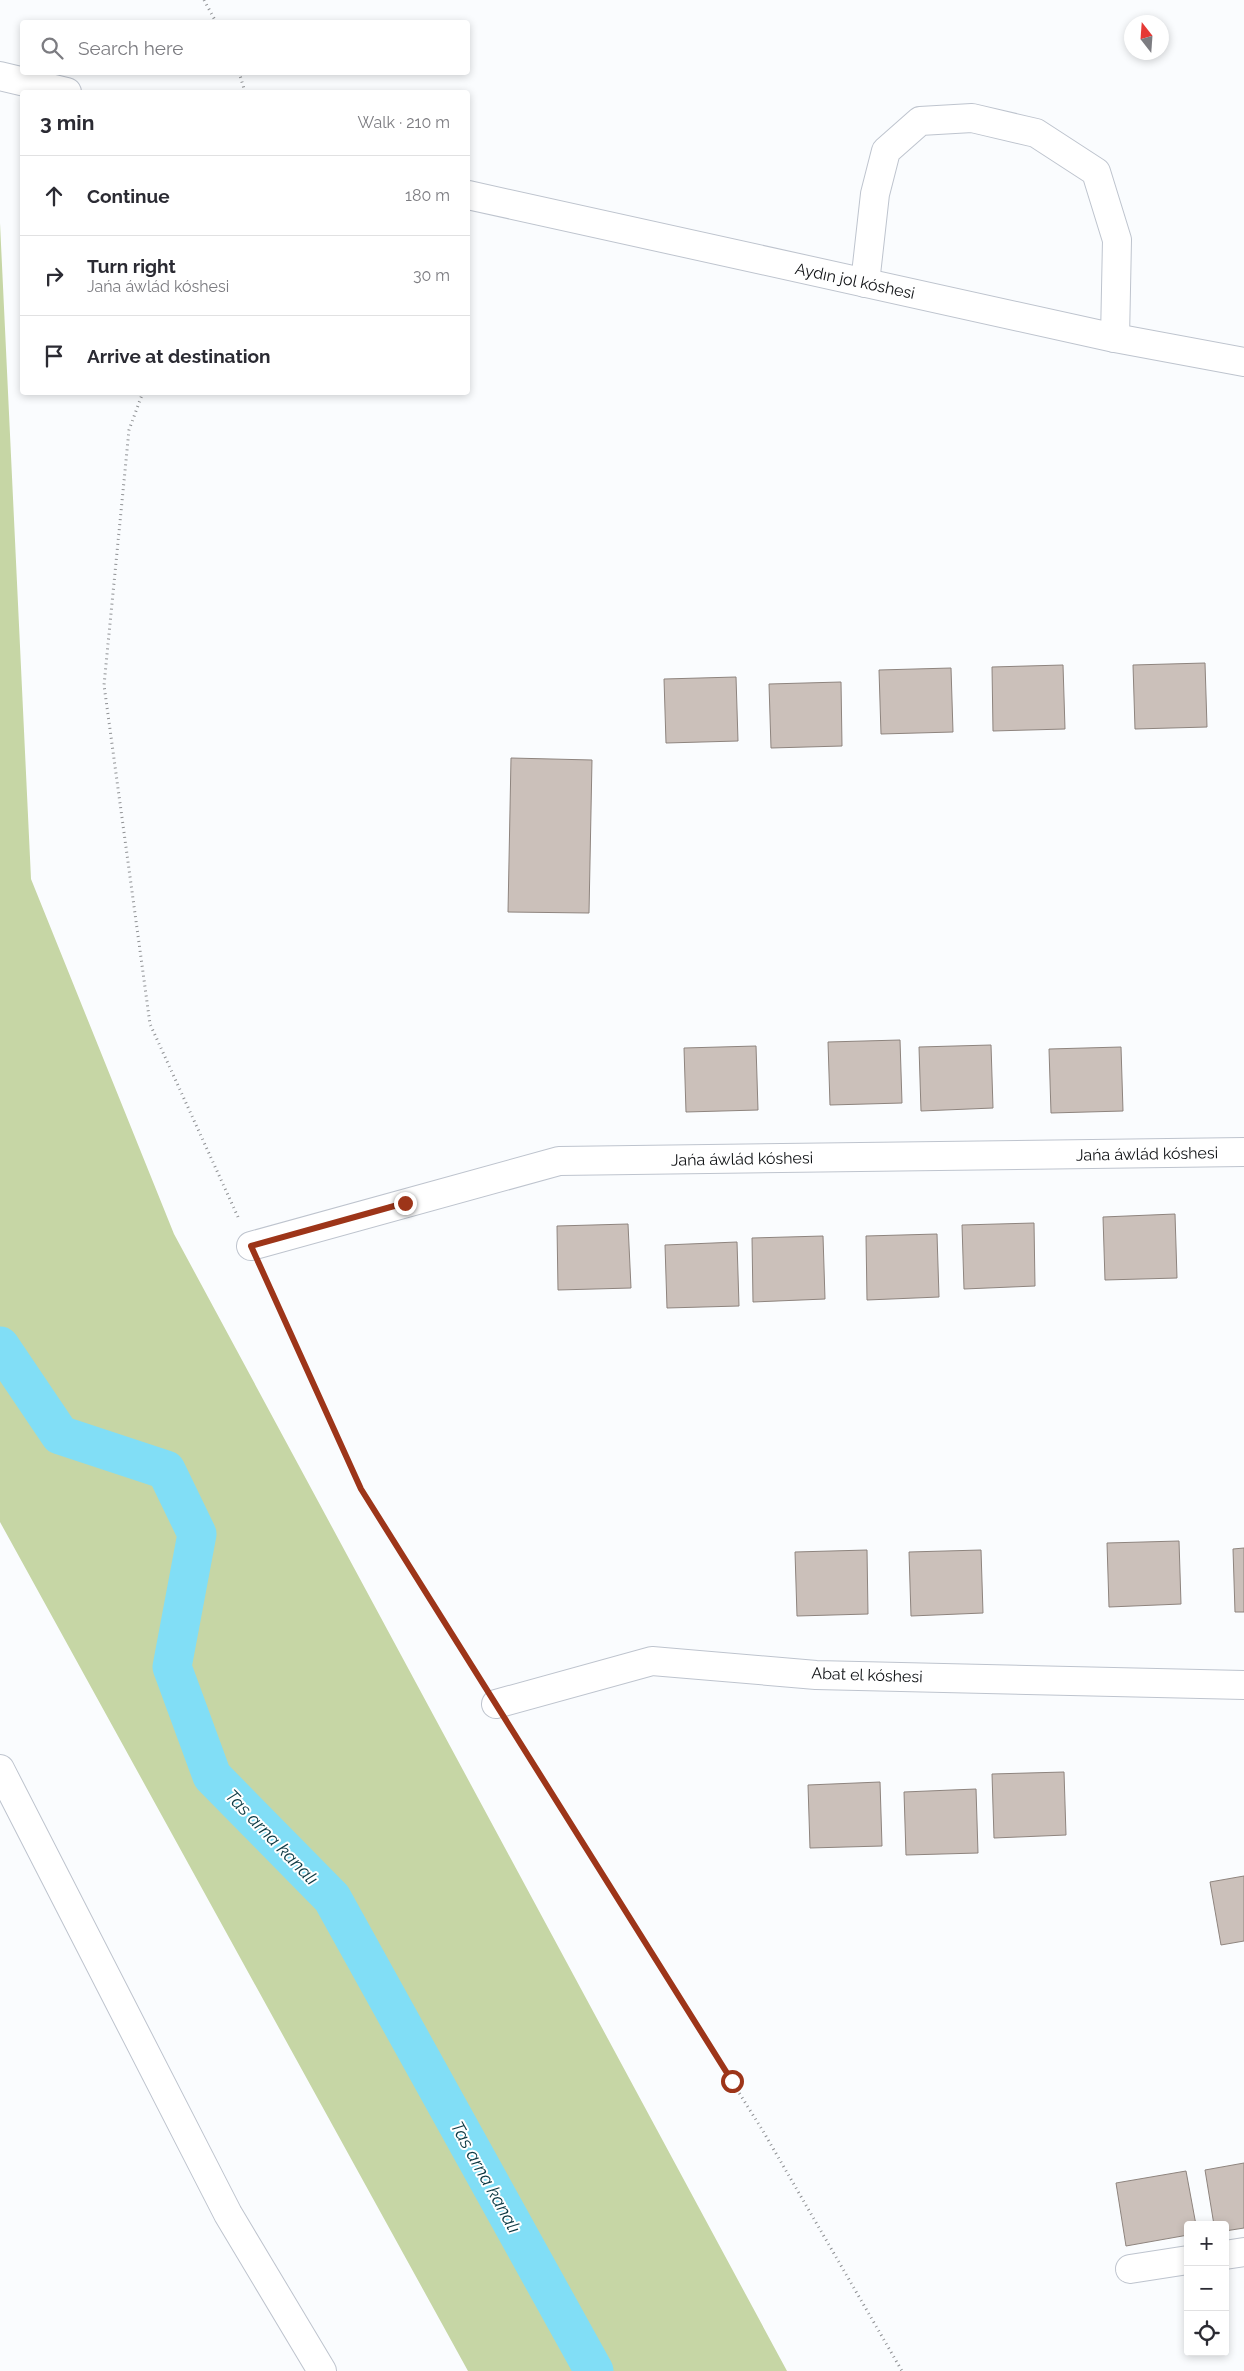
<!DOCTYPE html>
<html lang="en">
<head>
<meta charset="utf-8">
<style>
	:root { --surface:#fff; --page:#f7f7f7; --text:#2b2b33; --muted:#7c7c81; --line:#e1e1e2 }
	body { margin:0; font-family:Raleway,sans-serif; background:var(--page); color:var(--text) }
	.controls { position:absolute; right:15px; bottom:15px; display:grid; overflow:hidden; border-radius:5px; box-shadow:0 2px 8px #0003 }
	.controls button { width:45px; height:45px; display:grid; place-items:center; padding:0; border:0; border-bottom:1px solid var(--line); background:var(--surface); color:var(--text); font:25px sans-serif }
	.compass { position:absolute; left:1124px; top:15px; width:45px; height:45px; border-radius:50%; background:var(--surface); box-shadow:0 2px 8px #0003; rotate:343deg }
	.stop { position:absolute; width:15px; height:15px; margin:-11px; border:4px solid #9d3519; border-radius:50%; background:#fff }
	.stop.end { background:#9d3519; border-color:#fff; box-shadow:0 1px 5px #0008 }
	.list { margin:0; padding:0; list-style:none }
	h2 { display:flex; justify-content:space-between; align-items:center; height:65px; margin:0; padding:0 20px; font-size:21px }
	h2 small { font-size:16px; font-weight:400; color:var(--muted) }
	.list li { display:grid; grid-template-columns:32px 1fr auto; gap:15px; align-items:center; box-sizing:border-box; height:80px; padding:0 20px; border-top:1px solid var(--line) }
	.list b { display:block; font-size:19px; white-space:nowrap }
	.list p { margin:0; font-size:16px; white-space:nowrap; color:var(--muted) }
	.list em { font-size:16px; font-style:normal; color:var(--muted) }
	.icon { flex:none; width:28px; height:28px; fill:none; stroke:currentColor; stroke-width:2; stroke-linecap:round; stroke-linejoin:round }
	.map { position:relative; flex:none; width:1244px; height:2371px; overflow:hidden }
	.search { position:absolute; background:var(--surface); box-shadow:0 2px 8px #0003; left:20px; top:20px; width:450px; height:55px; display:flex; align-items:center; gap:12px; box-sizing:border-box; padding:0 18px; border-radius:5px; color:var(--muted); font-size:19px }
	.panel { position:absolute; background:var(--surface); box-shadow:0 2px 8px #0003; left:20px; top:90px; width:450px; height:305px; border-radius:5px }
	.map>svg:first-child { display:block }
	.green { fill:#c6d6a5 }
	.lines { fill:none; stroke-linecap:round; stroke-linejoin:round }
	.canal { stroke:#81def6; stroke-width:39 }
	.building { fill:#cbc0ba; stroke:#8e847e }
	.minor-casing { stroke:#bec4ce; stroke-width:30 }
	.path { stroke:#8f9194; stroke-width:3; stroke-dasharray:1 4; stroke-linecap:butt }
	.minor { stroke:#fff; stroke-width:28 }
	.route { stroke:#9d3519; stroke-width:6 }
	.labels { text-anchor:middle; dominant-baseline:central; stroke-width:4; stroke-linejoin:round; paint-order:stroke }
	.street-label { font-size:16px; fill:#0f1114; stroke:#fff }
	.water-label { font-size:18px; font-style:italic; fill:#0b3842; stroke:#fff }
</style>
</head>
<body>
<div class="map">
<svg width="1244" height="2371" viewBox="0 0 1244 2371">
	<rect width="100%" height="100%" fill="#fafcfe"/>
	<polygon class="green" points="0,223 31,879 174,1234 787,2371 468,2371 0,1522"/>
	<g class="lines">
		<polyline class="canal" points="0,1346 60,1435 166,1470 197,1534 172,1667 212,1776 332,1898 594,2371"/>
	</g>
	<g class="building">
		<polygon points="1205,663 1207,727 1135,729 1133,665"/>
		<polygon points="1063,665 1065,729 993,731 992,667"/>
		<polygon points="951,668 953,732 881,734 879,670"/>
		<polygon points="736,677 738,741 666,743 664,679"/>
		<polygon points="841,682 842,746 771,748 769,684"/>
		<polygon points="511,758 592,760 589,913 508,912"/>
		<polygon points="900,1040 902,1103 830,1105 828,1042"/>
		<polygon points="991,1045 993,1108 921,1111 919,1047"/>
		<polygon points="756,1046 758,1110 686,1112 684,1048"/>
		<polygon points="1121,1047 1123,1111 1051,1113 1049,1049"/>
		<polygon points="1175,1214 1177,1278 1105,1280 1103,1217"/>
		<polygon points="1034,1223 1035,1286 964,1289 962,1225"/>
		<polygon points="628,1224 631,1288 558,1290 557,1226"/>
		<polygon points="937,1234 939,1297 867,1300 866,1236"/>
		<polygon points="823,1236 825,1299 753,1302 752,1238"/>
		<polygon points="737,1242 739,1306 667,1308 665,1245"/>
		<polygon points="1179,1541 1181,1604 1109,1607 1107,1543"/>
		<polygon points="1244,1548 1244,1612 1235,1612 1233,1549"/>
		<polygon points="867,1550 868,1614 797,1616 795,1552"/>
		<polygon points="981,1550 983,1613 911,1616 909,1552"/>
		<polygon points="1064,1772 1066,1835 994,1838 992,1774"/>
		<polygon points="880,1782 882,1846 810,1848 808,1785"/>
		<polygon points="976,1789 978,1853 906,1855 904,1792"/>
		<polygon points="1244,1876 1244,1941 1221,1945 1210,1882"/>
		<polygon points="1244,2163 1244,2228 1225,2231 1225,2225 1214,2225 1205,2170"/>
		<polygon points="1186,2171 1196,2225 1188,2225 1188,2235 1126,2246 1116,2183"/>
	</g>
	<g class="lines">
		<defs>
			<g id="minor">
				<polyline points="0,76 67,92"/>
				<polyline points="468,195 1115,338 1244,362"/>
				<polyline points="865,283 875,194 886,151 920,121 972,118 1036,133 1096,172 1117,240 1115,338"/>
				<polyline points="251,1246 559,1161 1244,1152"/>
				<polyline points="496,1704 652,1661 816,1675 1244,1685"/>
				<polyline points="0,1769 228,2214 322,2371"/>
				<polyline points="1225,2255 1244,2252"/>
				<polyline points="1130,2269 1188,2260"/>
			</g>
		</defs>
		<use href="#minor" class="minor-casing"/>
		<g class="path">
			<polyline points="204,0 216,22"/>
			<polyline points="239,72 245,92"/>
			<polyline points="143,392 129,430 104,685 150,1024 238,1217"/>
			<polyline points="264,1275 361,1489 479,1677"/>
			<polyline points="514,1733 763,2131 902,2371"/>
		</g>
		<use href="#minor" class="minor"/>
	</g>
	<g class="lines">
		<polyline class="route" points="405,1203 251,1246 361,1489 732,2081"/>
	</g>
	<g class="labels">
		<g class="street-label">
			<text transform="translate(855 281) rotate(12)">Aydın jol kóshesi</text>
			<text transform="translate(1147 1154) rotate(-1)">Jańa áwlád kóshesi</text>
			<text transform="translate(742 1159) rotate(-1)">Jańa áwlád kóshesi</text>
			<text transform="translate(867 1675) rotate(2)">Abat el kóshesi</text>
		</g>
		<g class="water-label">
			<text transform="translate(272 1837) rotate(46)">Tas arna kanalı</text>
			<text transform="translate(486 2177) rotate(61)">Tas arna kanalı</text>
		</g>
	</g>
</svg>
<div class="controls">
<button>+</button>
<button>−</button>
<button><svg class="icon" aria-label="locate" viewBox="0 0 24 24"><circle cx="12" cy="12" r="6"/><path d="M12 2v4M12 18v4M2 12h4M18 12h4"/></svg></button>
</div>
<svg class="compass" viewBox="-18 -18 36 36"><path d="M0-13l5 13h-10z" fill="#e53935"/><path d="M0 13l5-13h-10z" fill="#7c7c81"/></svg>
<div class="stop" style="left:732px;top:2081px"></div>
<div class="stop end" style="left:405px;top:1203px"></div>
<div class="search"><svg class="icon" aria-label="search" viewBox="0 0 24 24"><circle cx="10" cy="10" r="6"/><path d="M15 15l6 6"/></svg>Search here</div>
<section class="panel">
<h2>3 min<small>Walk · 210 m</small></h2>
<ul class="list">
<li><svg class="icon" aria-label="ahead" viewBox="0 0 24 24"><path d="M12 20V5M6 11l6-6 6 6"/></svg><div><b>Continue</b></div><em>180 m</em></li>
<li><svg class="icon" aria-label="right" viewBox="0 0 24 24"><path d="M7 20v-9h11M14 6l5 5-5 5"/></svg><div><b>Turn right</b><p>Jańa áwlád kóshesi</p></div><em>30 m</em></li>
<li><svg class="icon" aria-label="arrive" viewBox="0 0 24 24"><path d="M6 21V4h12l-3 4 3 4H6"/></svg><div><b>Arrive at destination</b></div></li>
</ul>
</section>
</div>
</body>
</html>
